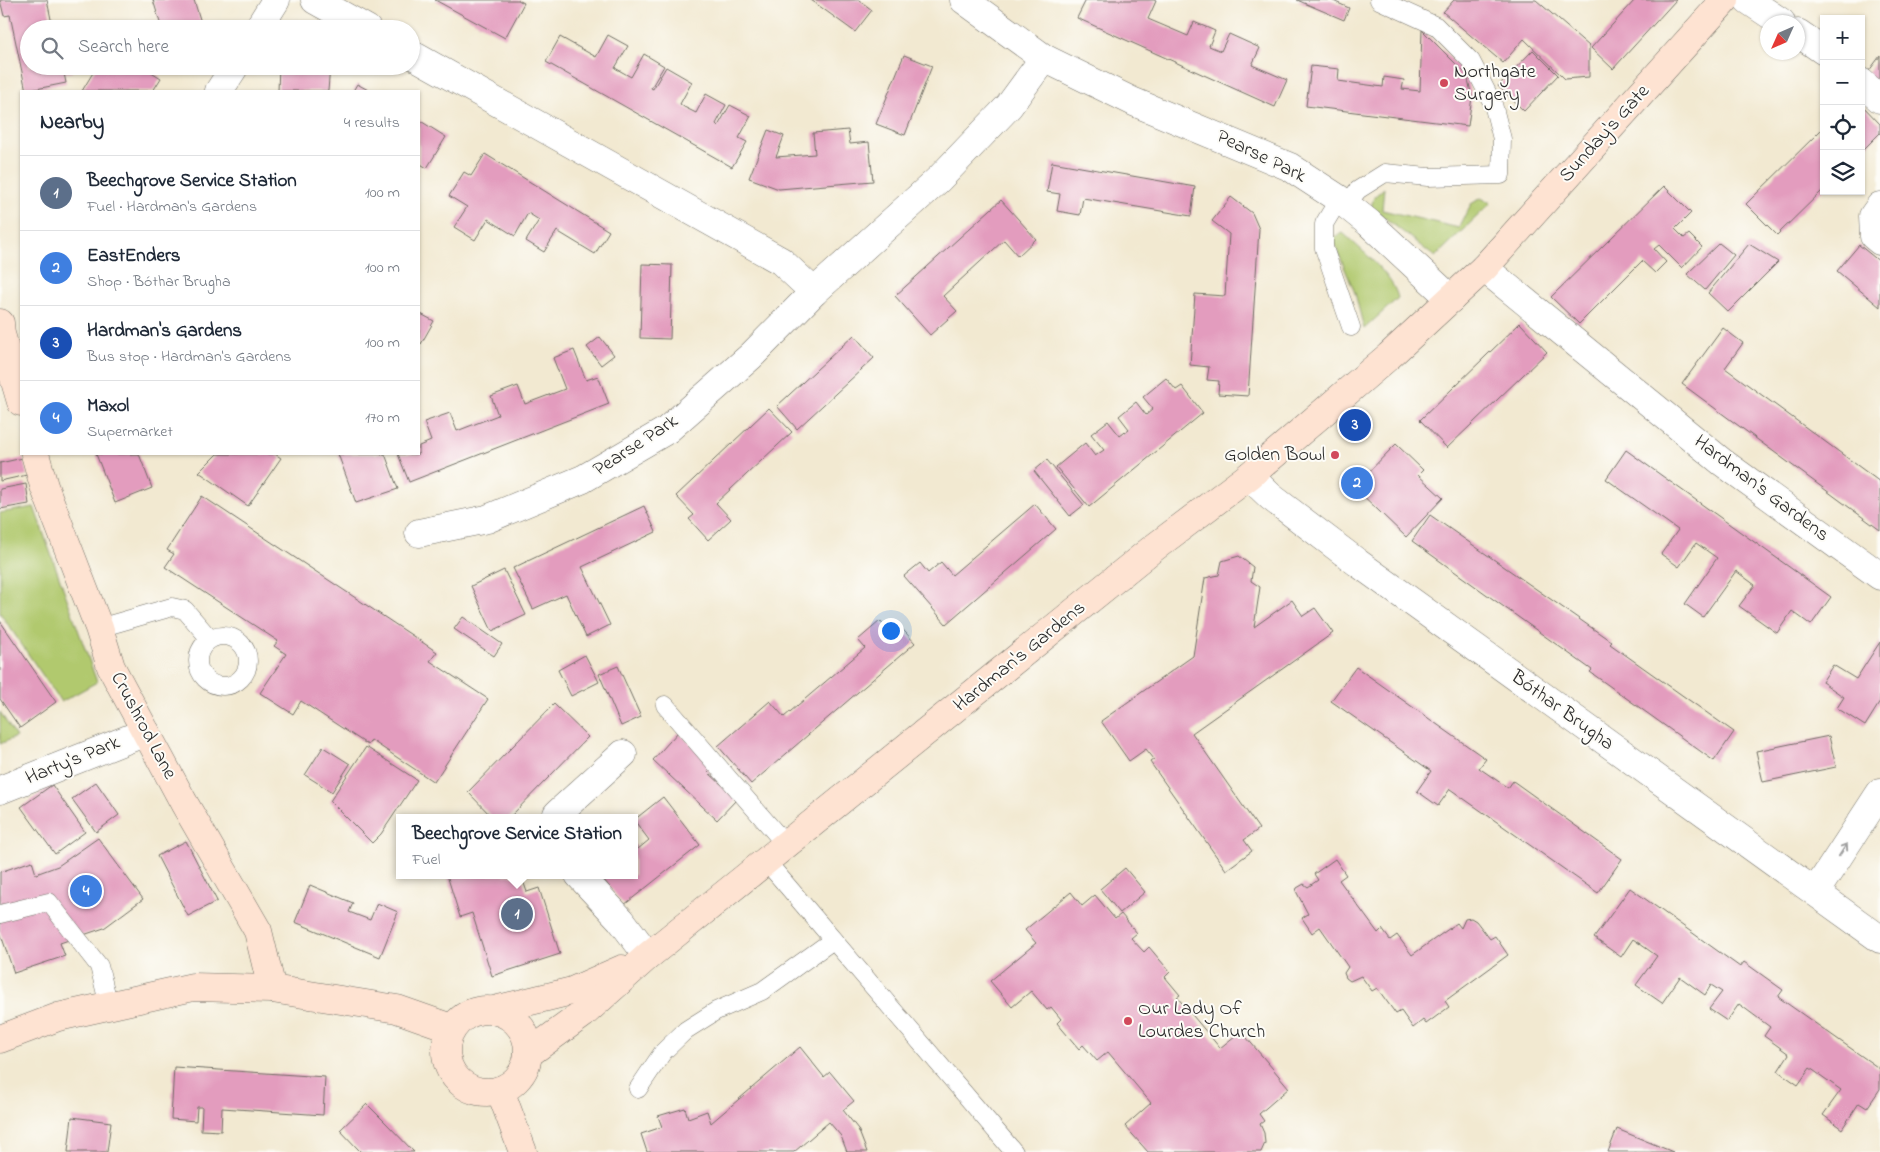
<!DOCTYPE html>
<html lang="en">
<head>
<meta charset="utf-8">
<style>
	:root { --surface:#fff; --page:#f2f2f3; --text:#1f2937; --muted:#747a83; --line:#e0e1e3; --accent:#db2777 }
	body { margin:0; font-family:"Indie Flower",sans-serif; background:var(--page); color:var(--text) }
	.controls { position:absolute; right:15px; top:15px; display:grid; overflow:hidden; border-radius:0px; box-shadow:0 1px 4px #0004 }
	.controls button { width:45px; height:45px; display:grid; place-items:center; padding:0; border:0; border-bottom:1px solid var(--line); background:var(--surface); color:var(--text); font:25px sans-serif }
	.compass { position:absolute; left:1760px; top:15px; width:45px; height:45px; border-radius:50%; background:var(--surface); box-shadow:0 1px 4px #0004; rotate:225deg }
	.you { position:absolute; left:890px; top:630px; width:18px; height:18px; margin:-12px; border:4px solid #fff; border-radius:50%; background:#1a73e8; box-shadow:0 0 0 8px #1a73e833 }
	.badge { display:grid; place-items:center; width:32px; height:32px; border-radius:50%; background:var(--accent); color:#fff; font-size:16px; font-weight:700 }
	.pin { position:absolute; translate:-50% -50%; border:2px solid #fff; box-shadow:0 1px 5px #0006 }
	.popup { position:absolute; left:396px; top:814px; width:242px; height:65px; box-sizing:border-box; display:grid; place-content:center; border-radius:0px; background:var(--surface); filter:drop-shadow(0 1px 4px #0005); font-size:16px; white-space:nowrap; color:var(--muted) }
	.popup b { font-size:19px; color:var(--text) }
	.popup::after { content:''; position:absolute; left:50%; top:100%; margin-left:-10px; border:10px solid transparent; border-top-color:var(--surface) }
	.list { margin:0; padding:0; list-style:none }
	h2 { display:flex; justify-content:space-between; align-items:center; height:65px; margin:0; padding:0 20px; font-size:21px }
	h2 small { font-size:16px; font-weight:400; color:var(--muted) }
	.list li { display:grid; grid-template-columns:32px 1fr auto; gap:15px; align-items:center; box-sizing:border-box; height:75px; padding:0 20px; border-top:1px solid var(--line) }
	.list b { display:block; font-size:19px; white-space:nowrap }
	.list p { margin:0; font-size:16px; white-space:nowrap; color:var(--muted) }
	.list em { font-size:16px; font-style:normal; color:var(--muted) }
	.icon { flex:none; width:28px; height:28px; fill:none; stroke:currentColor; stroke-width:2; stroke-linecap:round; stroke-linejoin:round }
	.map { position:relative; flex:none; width:1880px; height:1152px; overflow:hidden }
	.search { position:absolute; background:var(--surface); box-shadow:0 1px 4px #0004; left:20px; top:20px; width:400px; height:55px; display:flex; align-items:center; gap:12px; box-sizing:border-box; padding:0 18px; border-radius:28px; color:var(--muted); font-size:19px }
	.panel { position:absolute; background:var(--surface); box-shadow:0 1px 4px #0004; left:20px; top:90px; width:400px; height:365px; border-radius:0px }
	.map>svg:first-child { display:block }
	.green { fill:#b1c96e; stroke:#6e7a4c }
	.building { fill:#e39cbe }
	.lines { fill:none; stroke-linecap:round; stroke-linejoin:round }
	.lane-casing { stroke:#716e65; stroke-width:19 }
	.street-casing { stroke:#716e65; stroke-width:29 }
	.secondary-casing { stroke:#716e65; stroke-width:29 }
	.lane { stroke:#fff; stroke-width:18 }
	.street { stroke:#fff; stroke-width:28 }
	.secondary { stroke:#fee3d2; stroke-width:28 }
	.oneway { stroke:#a0a0a0 }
	.poi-dot { fill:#d1495b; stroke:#fdfcf7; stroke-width:2 }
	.labels { text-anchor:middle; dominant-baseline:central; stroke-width:4; stroke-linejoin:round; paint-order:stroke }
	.poi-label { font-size:20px; fill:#2b2b2b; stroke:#fdfcf7; text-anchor:start }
	.street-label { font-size:20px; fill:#2b2b2b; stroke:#fdfcf7 }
</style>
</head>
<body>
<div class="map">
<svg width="1880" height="1152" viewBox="0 0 1880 1152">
	<rect width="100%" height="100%" fill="#fdfcf7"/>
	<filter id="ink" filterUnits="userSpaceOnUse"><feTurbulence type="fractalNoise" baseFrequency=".02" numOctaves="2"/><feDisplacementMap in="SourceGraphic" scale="10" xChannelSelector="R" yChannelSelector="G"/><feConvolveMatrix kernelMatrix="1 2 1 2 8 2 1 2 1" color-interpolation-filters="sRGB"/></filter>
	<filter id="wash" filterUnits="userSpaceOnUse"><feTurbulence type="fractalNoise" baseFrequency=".0096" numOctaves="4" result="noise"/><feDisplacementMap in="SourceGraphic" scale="20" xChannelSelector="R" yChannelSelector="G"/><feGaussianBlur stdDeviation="1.12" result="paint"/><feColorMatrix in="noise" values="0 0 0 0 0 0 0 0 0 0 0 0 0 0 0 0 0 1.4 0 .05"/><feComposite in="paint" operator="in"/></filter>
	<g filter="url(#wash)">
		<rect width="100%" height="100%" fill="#f2e9d1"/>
		<g class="green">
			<polygon points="1384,188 1382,210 1459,228 1471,204 1481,198 1491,203 1435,257 1371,207 1374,197"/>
			<path d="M1343,233C1360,249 1393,275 1398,298L1364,329L1355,293L1332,238Z"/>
			<polygon points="34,507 97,682 61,702 0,613 0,513"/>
			<polygon points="0,712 16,737 0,744"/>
		</g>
		<g id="blocks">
			<g class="building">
				<polygon points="0,0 47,0 53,29 29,29 29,66 71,66 72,72 64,73 66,83 26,91 10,15 4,16"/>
				<polygon points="153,0 194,0 203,29 162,29"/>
				<polygon points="435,0 518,0 524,3 505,38"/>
				<polygon points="811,0 859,0 872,10 855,32"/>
				<polygon points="1086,0 1154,0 1156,1 1148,19 1188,36 1194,22 1215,31 1209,46 1221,51 1229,34 1260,48 1252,65 1287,80 1275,107 1077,18"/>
				<polygon points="1297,0 1331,0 1349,8 1344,20"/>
				<polygon points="1454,0 1536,0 1589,46 1589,77 1565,79 1524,39 1503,63 1443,12"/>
				<polygon points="1635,0 1676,0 1613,69 1591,48"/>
				<polygon points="1422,30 1467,75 1472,97 1468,126 1306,106 1311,66 1339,69 1338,81 1383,87 1384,77 1404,80 1402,89 1420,91"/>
				<polygon points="608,35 628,46 615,68 631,77 644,54 664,66 651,88 653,89 666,67 692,82 680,104 684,107 696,113 706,94 726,105 716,124 718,126 730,105 751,116 739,138 747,142 732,167 546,62 560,37 596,57"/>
				<polygon points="1533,50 1558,75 1524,111 1498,86"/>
				<polygon points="904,55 932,66 905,135 876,124"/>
				<polygon points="1880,56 1880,91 1863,79"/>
				<polygon points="97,66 142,66 161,78 153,91 82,91"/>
				<polygon points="279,66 330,66 328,91 278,91"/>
				<polygon points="357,84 370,91 353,91"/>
				<polygon points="1861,104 1880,124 1880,133 1861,152"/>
				<polygon points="419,120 446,137 427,168 419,163"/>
				<polygon points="1824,127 1824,189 1777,235 1746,204"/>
				<polygon points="768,130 784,136 776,157 815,154 813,133 848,130 850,144 869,142 873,181 779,189 749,178"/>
				<polygon points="485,154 609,231 595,254 557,231 544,252 526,241 539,220 528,213 515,236 488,219 475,240 454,227 467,207 449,196 464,172 471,176"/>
				<polygon points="1052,162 1195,187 1191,216 1083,198 1080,215 1057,211 1060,194 1047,192"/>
				<polygon points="1664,186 1691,213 1675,229 1684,238 1689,234 1702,247 1682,268 1659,245 1654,249 1666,262 1655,273 1642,261 1579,324 1551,297"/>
				<polygon points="1231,197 1252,213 1259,229 1248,396 1218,394 1219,381 1207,380 1209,367 1190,365 1195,294 1225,296 1229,234 1212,221"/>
				<polygon points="1001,200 1036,239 1018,256 1004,240 943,296 957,311 930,335 895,296"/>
				<polygon points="1719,243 1734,255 1705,290 1687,274"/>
				<polygon points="1749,244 1778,262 1728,312 1708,293"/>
				<polygon points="1859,245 1880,262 1880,307 1837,271"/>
				<polygon points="642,264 672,265 670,339 640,338"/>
				<polygon points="419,313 434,321 421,344 419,342"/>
				<polygon points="1520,323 1547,352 1447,448 1420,420"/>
				<polygon points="1723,328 1743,343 1725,368 1880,482 1880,530 1682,384"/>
				<polygon points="854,335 874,358 797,429 777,406"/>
				<polygon points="600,337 614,355 601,365 587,347"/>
				<polygon points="574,350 586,380 598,376 609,404 409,482 398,454 419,454 419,446 431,441 424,422 450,413 457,431 498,415 491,396 518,386 525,404 565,389 553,358"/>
				<polygon points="1166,378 1176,390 1182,386 1203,413 1089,507 1056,467 1085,443 1095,456 1104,450 1091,434 1108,421 1120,436 1129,429 1119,416 1136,402 1146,415 1153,409 1143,397"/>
				<polygon points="769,408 792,432 716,503 731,519 708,540 689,519 694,515 676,496"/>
				<polygon points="1396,444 1423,470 1418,475 1443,498 1406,537 1354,487"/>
				<polygon points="1626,450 1831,597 1811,625 1792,611 1777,633 1739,606 1755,585 1736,571 1703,617 1685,604 1717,558 1696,543 1679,567 1661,554 1678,530 1606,479"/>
				<polygon points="96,454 139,454 152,488 115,503"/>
				<polygon points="217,454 275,454 281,458 248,506 199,472"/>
				<polygon points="338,454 385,454 398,489 356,503"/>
				<polygon points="23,458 27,475 0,481 0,463"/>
				<polygon points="1047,460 1084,505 1070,516 1034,471"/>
				<polygon points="26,484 29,504 0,509 0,489"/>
				<polygon points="202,496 437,652 430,661 488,699 434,782 371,740 368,745 301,701 293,714 260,693 286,654 274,646 278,641 165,567 174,554 167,550"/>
				<polygon points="1035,504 1056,529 946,624 904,576 920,563 928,573 941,562 952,575"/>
				<polygon points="644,506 656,532 582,567 610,625 586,637 566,594 533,609 513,568"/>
				<polygon points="1430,515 1612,642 1610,644 1734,732 1714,761 1590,672 1592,670 1412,541"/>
				<polygon points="1239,556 1253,567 1251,581 1260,587 1254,627 1292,600 1303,616 1315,608 1333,633 1192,733 1259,829 1244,840 1252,851 1226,870 1150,762 1154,759 1146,749 1129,761 1101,721 1193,656 1205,578 1219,575 1222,561"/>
				<polygon points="504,570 526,615 492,631 471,586"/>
				<polygon points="463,617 502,644 494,656 454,629"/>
				<polygon points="0,621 56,702 20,728 0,699"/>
				<polygon points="880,621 887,629 896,622 915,643 751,784 718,746 770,701 784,717 865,648 858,640"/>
				<polygon points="1880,642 1880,702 1865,726 1837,708 1844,697 1822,682 1833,665 1856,679"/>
				<polygon points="585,655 599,682 571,696 558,670"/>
				<polygon points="618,666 641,717 621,726 599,674"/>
				<polygon points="1356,667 1486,759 1479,768 1508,788 1513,781 1622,859 1598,893 1450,789 1438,806 1417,791 1431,771 1331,701"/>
				<polygon points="554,704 588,737 509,818 493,818 468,792"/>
				<polygon points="678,732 715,766 708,772 737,799 717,820 653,760"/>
				<polygon points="1829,736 1836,767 1763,782 1756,751"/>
				<polygon points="323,747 350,764 332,792 305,775"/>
				<polygon points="366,747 417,780 381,834 372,843 330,801"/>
				<polygon points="96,782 119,815 96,832 72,799"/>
				<polygon points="52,785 85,832 55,854 21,807"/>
				<polygon points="663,797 700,845 624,905 600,875 634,875 634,844 638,849 649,840 634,820"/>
				<polygon points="98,838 143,899 104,928 60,943 65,956 14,973 0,932 0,872 32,861 36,874 58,866"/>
				<polygon points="186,841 217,901 188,916 157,856"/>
				<polygon points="1335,859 1346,875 1339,880 1378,933 1382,929 1390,940 1397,935 1412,955 1457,923 1461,928 1465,919 1471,918 1476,921 1490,939 1495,936 1508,955 1445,1001 1449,1007 1426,1024 1423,1020 1413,1028 1401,1011 1396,1014 1377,988 1372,991 1361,976 1350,981 1346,978 1344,973 1348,967 1320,927 1312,933 1302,918 1308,914 1296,891 1297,888 1304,884 1308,887 1318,880 1314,874"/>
				<polygon points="1125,868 1145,892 1120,913 1100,889"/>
				<polygon points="447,875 521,875 527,892 539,888 560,954 492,976 472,913 460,917"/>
				<polygon points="310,885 353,903 349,912 370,920 377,903 398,912 380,957 295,922"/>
				<polygon points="1630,888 1740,967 1744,962 1783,990 1778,997 1880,1069 1880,1089 1867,1108 1859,1103 1842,1129 1823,1115 1841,1090 1810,1068 1798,1085 1778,1071 1789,1054 1764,1036 1770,1027 1739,1004 1727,1021 1709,1009 1722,992 1711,985 1705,995 1680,977 1662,1003 1636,985 1657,956 1633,939 1621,957 1594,938"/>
				<polygon points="1071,892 1082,906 1095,895 1115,919 1121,914 1137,933 1131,938 1144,952 1149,947 1170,972 1165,977 1180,995 1177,997 1220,1048 1241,1031 1289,1088 1259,1114 1264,1121 1260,1124 1264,1133 1265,1143 1261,1152 1148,1152 1125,1126 1151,1103 1108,1052 1097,1061 1083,1045 1079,1049 1057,1023 1061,1019 1051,1007 1047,1010 1031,991 1012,1007 990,981 1036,943 1025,930"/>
				<polygon points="800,1047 824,1077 830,1072 854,1101 843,1110 858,1129 867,1152 847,1152 841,1136 829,1122 794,1152 647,1152 641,1134 662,1127 658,1116 685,1108 688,1118 707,1111 711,1123"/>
				<polygon points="174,1067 325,1077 323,1115 222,1108 221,1131 201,1130 202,1107 197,1107 196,1121 171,1119"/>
				<polygon points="367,1104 386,1123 414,1152 361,1152 358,1149 340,1130"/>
				<polygon points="72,1117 111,1122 107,1152 68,1152"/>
				<polygon points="1617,1129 1673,1152 1608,1152"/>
			</g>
		</g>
	</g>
	<g filter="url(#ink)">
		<use href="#blocks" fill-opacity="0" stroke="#716e65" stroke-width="1"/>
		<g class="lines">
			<defs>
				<g id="lane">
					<polyline points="1339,199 1324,224 1324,248 1351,327"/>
					<polyline points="1346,205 1358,190 1385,173 1428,177 1501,175 1502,139 1493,104 1471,61 1436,26 1379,0"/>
					<polyline points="99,628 172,607 185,610 210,639"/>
					<circle cx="223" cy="661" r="25"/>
					<polyline points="665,705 786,845"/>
					<polyline points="766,861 1014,1152"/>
					<polyline points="0,914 49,902 99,966 109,1006"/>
					<polyline points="638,1089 663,1052 686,1030 716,1011 762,991 833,940"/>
				</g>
				<g id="street">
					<polyline points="315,0 367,29"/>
					<polyline points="964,0 1044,58 1134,102 1290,167 1339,199 1369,223 1451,299"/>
					<polyline points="1748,0 1781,22"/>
					<polyline points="258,29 276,0"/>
					<polyline points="1798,33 1824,51"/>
					<polyline points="411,54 781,261 814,292"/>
					<polyline points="1861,82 1880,99"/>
					<polyline points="219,91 235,66"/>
					<polyline points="1880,206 1873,216 1874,236 1880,241"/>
					<polyline points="1484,268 1722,462 1880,576"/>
					<polyline points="1249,476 1271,497 1358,563 1880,939"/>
					<polyline points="419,533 487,519 583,479 667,430 751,356 814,292 939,179 1009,106 1044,58"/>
					<polyline points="0,790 146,732"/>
					<polyline points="556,818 557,814 623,754"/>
					<polyline points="579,875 621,920 648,956"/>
					<polyline points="1816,891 1880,793"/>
				</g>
				<g id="secondary">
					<polyline points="0,323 1,334 21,402"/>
					<polyline points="35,454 44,486 99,628 111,667 184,803 258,931 272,989"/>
					<circle cx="487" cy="1051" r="41"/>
					<polyline points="494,1010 572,991 622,969"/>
					<polyline points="0,1039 58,1017 193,987 272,989 397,1009 451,1028"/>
					<polyline points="528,1054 583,1014 648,956 1151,550 1249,476 1389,356 1484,268 1725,0"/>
					<polyline points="500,1090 523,1152"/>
				</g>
			</defs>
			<use href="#lane" class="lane-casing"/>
			<use href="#street" class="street-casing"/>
			<use href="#secondary" class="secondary-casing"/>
			<use href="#lane" class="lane"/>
			<use href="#street" class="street"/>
			<use href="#secondary" class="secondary"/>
		</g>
		<defs><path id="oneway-shaft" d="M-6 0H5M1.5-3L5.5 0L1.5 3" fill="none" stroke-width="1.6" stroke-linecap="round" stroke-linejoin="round" transform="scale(1.25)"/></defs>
		<use class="oneway" href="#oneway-shaft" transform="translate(1843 850) rotate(-57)"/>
	</g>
	<g class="poi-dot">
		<circle cx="1444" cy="83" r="5"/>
		<circle cx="1335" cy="455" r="5"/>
		<circle cx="1128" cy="1021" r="5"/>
	</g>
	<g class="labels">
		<g class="poi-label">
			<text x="1454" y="72">Northgate<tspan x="1454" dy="23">Surgery</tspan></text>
			<text x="1325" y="455" text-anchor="end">Golden Bowl</text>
			<text x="1138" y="1009">Our Lady Of<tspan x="1138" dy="23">Lourdes Church</tspan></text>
		</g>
		<g class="street-label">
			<text transform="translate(1605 134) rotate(-48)">Sunday's Gate</text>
			<text transform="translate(1261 157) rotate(26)">Pearse Park</text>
			<text transform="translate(636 446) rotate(-33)">Pearse Park</text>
			<text transform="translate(1761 489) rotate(37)">Hardman's Gardens</text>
			<text transform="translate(1020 657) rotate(-39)">Hardman's Gardens</text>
			<text transform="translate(1562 711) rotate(36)">Bóthar Brugha</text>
			<text transform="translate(143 726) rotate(62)">Crushrod Lane</text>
			<text transform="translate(73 761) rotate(-22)">Harty's Park</text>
		</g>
	</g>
</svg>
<div class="controls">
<button>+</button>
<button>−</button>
<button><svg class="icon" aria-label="locate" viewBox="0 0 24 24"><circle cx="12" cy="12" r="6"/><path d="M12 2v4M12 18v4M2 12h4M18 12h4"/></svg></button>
<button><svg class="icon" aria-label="layers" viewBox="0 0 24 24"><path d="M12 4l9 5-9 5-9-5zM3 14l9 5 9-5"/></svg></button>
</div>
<svg class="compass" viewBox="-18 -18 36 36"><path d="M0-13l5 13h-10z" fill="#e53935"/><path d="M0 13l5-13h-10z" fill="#747a83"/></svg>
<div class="you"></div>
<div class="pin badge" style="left:517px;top:914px;background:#5c6f8a">1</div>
<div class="popup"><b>Beechgrove Service Station</b>Fuel</div>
<div class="pin badge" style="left:1357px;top:483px;background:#3f7fe0">2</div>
<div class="pin badge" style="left:1355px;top:425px;background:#1a4fb4">3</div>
<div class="pin badge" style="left:86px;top:891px;background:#3f7fe0">4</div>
<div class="search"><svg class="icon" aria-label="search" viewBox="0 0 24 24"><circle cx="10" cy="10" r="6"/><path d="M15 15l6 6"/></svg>Search here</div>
<section class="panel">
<h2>Nearby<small>4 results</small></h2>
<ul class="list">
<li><span class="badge" style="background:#5c6f8a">1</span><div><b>Beechgrove Service Station</b><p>Fuel · Hardman's Gardens</p></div><em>100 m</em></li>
<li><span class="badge" style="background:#3f7fe0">2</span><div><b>EastEnders</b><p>Shop · Bóthar Brugha</p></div><em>100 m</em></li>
<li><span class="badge" style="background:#1a4fb4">3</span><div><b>Hardman's Gardens</b><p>Bus stop · Hardman's Gardens</p></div><em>100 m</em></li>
<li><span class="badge" style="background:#3f7fe0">4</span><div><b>Maxol</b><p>Supermarket</p></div><em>170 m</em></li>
</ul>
</section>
</div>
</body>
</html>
